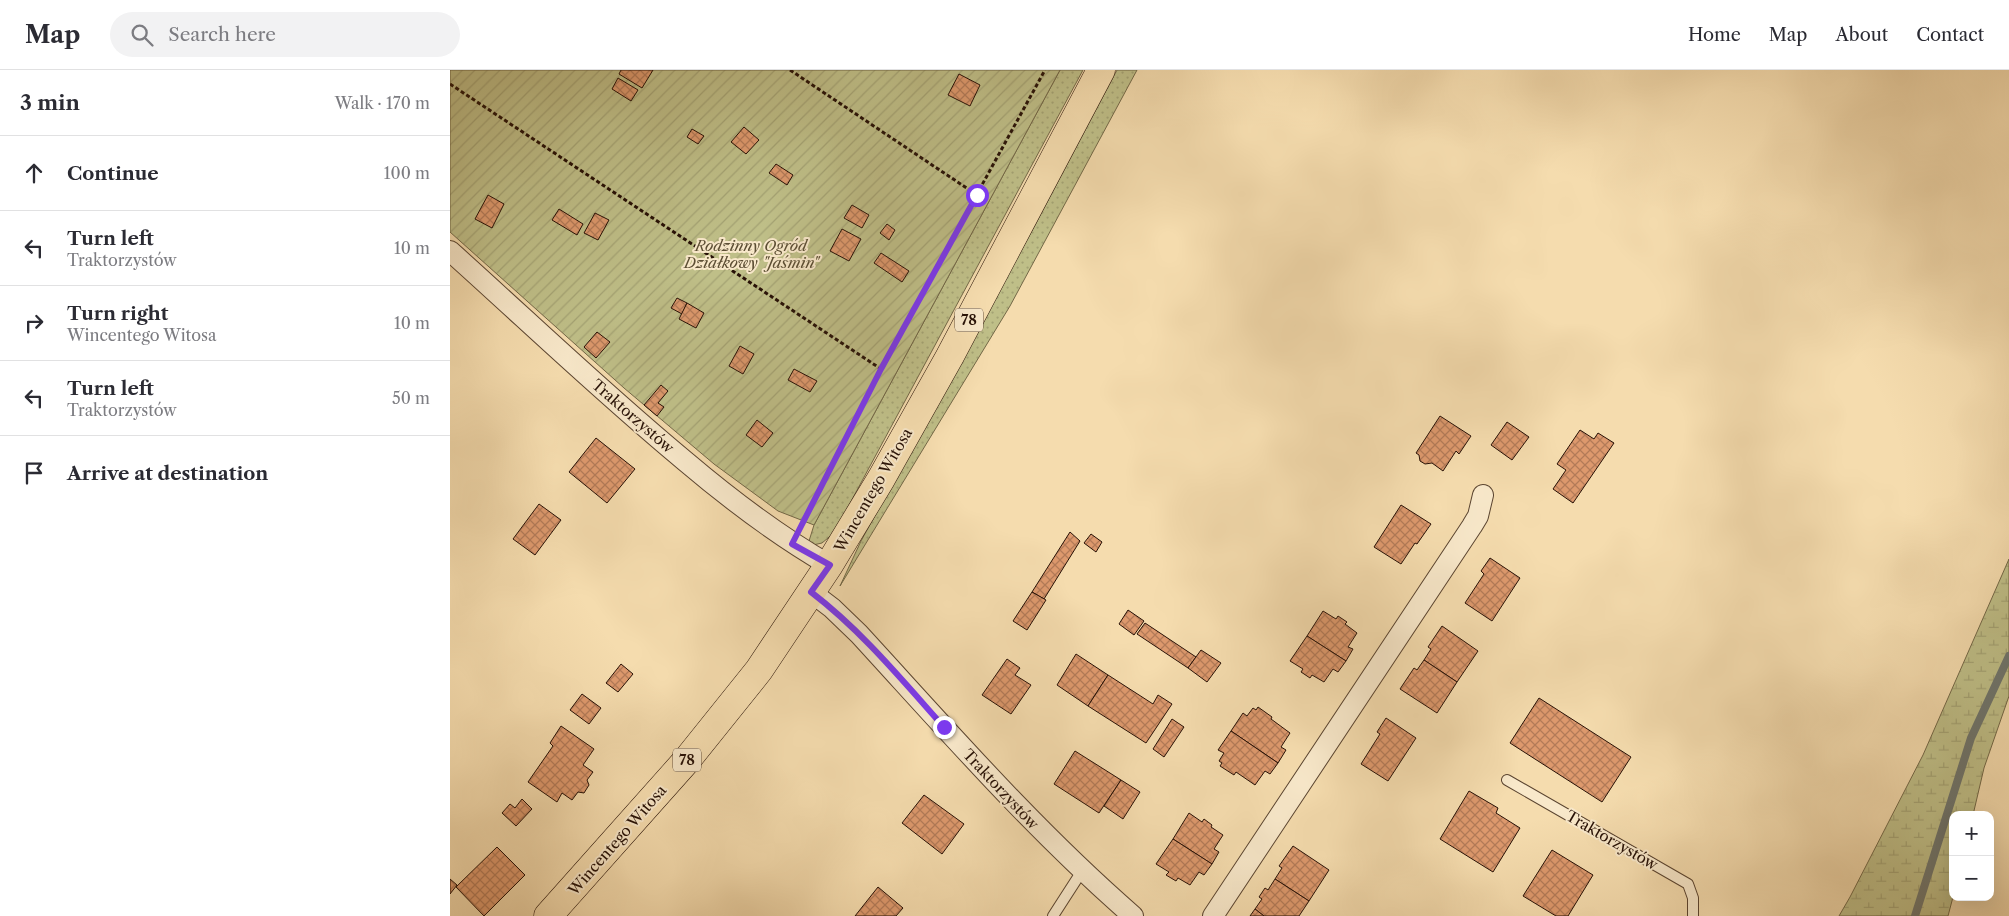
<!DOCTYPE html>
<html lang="en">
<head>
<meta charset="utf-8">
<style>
	:root { --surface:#fff; --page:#f2f2f3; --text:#2b2b33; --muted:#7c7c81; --line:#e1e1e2 }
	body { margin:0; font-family:"Libre Caslon Text",serif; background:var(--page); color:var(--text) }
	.controls { position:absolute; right:15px; bottom:15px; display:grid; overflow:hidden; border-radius:10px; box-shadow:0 5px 20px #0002 }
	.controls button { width:45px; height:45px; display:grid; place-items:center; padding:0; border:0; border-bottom:1px solid var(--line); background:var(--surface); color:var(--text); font:25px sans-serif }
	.stop { position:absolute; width:15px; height:15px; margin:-11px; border:4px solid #7c3aed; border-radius:50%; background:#fff }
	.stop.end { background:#7c3aed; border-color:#fff; box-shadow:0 1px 5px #0008 }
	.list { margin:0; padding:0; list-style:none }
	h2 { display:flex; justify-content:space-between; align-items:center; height:65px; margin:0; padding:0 20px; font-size:21px }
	h2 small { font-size:16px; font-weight:400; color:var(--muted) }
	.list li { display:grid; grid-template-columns:32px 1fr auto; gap:15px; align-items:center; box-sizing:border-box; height:75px; padding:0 20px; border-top:1px solid var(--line) }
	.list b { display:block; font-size:19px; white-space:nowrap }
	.list p { margin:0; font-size:16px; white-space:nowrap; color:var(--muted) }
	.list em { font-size:16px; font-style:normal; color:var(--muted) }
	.icon { flex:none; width:28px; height:28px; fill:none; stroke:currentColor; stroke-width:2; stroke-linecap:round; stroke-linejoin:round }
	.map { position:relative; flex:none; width:1559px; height:846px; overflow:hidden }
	header { display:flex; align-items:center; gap:30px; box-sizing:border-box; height:70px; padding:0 25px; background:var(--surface); border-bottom:1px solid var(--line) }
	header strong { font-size:24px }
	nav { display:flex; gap:28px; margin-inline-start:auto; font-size:18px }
	.search { width:350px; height:45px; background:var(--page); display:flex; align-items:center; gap:12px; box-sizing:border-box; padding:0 18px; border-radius:28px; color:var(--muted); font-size:19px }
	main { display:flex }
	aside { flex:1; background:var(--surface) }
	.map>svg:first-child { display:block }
	.grass { fill:url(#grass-dots); stroke:#736847 }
	.wetland { fill:url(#wetland-marsh); stroke:#736847 }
	.garden { fill:url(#garden-furrows); stroke:#736847 }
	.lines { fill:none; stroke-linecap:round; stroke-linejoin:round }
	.stream { stroke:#6f766e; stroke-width:8 }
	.building { fill:url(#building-cross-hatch); stroke:#271106 }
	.lane-casing { stroke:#5a4430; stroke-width:12 }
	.street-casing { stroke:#5a4430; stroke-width:22 }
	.primary-casing { stroke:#271106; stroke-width:29 }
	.path { stroke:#271106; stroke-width:3; stroke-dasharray:4 2.5; stroke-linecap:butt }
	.lane { stroke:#f8e8ca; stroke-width:10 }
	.street { stroke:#f8e8ca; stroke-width:20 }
	.primary { stroke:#f5dcae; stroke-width:28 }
	.route { stroke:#7c3aed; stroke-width:6 }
	.labels { text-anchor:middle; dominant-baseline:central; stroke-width:4; stroke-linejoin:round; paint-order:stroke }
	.shield { fill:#f8e8ca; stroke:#665241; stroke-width:1 }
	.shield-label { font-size:14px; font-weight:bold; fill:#271106 }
	.park-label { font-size:15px; font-style:italic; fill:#5c4e34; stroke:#f8e8ca }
	.street-label { font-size:15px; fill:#271106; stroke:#f8e8ca }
</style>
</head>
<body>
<header>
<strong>Map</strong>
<div class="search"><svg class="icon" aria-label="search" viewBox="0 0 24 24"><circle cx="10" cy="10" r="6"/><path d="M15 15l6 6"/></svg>Search here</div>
<nav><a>Home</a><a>Map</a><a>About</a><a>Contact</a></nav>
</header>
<main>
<aside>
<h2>3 min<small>Walk · 170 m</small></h2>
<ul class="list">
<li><svg class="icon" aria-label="ahead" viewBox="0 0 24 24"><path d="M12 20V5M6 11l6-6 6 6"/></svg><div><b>Continue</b></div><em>100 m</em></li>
<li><svg class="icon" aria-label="left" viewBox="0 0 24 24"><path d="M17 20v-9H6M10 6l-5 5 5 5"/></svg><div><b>Turn left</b><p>Traktorzystów</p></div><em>10 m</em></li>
<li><svg class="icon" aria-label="right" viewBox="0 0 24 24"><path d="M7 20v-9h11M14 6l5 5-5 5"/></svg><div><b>Turn right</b><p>Wincentego Witosa</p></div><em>10 m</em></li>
<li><svg class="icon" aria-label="left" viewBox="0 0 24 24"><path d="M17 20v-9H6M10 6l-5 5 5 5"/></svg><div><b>Turn left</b><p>Traktorzystów</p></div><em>50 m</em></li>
<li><svg class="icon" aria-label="arrive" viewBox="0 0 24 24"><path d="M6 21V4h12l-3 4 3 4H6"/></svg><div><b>Arrive at destination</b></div></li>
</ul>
</aside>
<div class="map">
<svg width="1559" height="846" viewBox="0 0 1559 846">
	<defs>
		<pattern id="grass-dots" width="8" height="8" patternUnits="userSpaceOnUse" patternTransform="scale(1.25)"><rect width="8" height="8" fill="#bfbf88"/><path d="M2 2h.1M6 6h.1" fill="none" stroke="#a4a374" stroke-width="1.8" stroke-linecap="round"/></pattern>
		<pattern id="wetland-marsh" width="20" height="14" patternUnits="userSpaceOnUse" patternTransform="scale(1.25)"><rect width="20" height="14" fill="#bfbf88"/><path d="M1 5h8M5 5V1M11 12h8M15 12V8" fill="none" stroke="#a4a374"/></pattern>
		<pattern id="garden-furrows" width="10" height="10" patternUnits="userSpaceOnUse" patternTransform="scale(1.25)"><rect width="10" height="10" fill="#bfbf88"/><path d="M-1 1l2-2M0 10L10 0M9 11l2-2" fill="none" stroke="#a4a374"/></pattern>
		<pattern id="building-cross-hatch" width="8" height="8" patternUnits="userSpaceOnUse" patternTransform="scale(1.25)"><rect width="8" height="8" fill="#dd996d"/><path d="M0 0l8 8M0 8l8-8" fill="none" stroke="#b37b58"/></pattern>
	</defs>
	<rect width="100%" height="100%" fill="#f5dcae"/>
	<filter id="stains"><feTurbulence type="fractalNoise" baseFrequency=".004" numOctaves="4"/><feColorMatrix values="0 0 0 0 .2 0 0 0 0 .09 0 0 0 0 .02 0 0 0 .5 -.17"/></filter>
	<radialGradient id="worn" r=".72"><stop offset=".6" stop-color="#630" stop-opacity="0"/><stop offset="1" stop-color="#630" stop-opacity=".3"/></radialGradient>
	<g class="grass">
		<polygon points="610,0 633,0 384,463 372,473 363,475 359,471 364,455"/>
		<polygon points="667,0 687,0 560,236 390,516 411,471 584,157"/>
	</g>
	<polygon class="wetland" points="1559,489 1559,626 1534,698 1523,745 1503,745 1503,827 1498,846 1389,846 1400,827 1473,685"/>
	<polygon class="garden" points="0,0 610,0 364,455 328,441 264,394 174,318 0,162"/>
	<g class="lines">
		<polyline class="stream" points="1465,846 1521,668 1559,586"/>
	</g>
	<g class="building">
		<polygon points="171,0 203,0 192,18 169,4"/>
		<polygon points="509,4 530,15 520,36 498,25"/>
		<polygon points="168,8 188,20 181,31 162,19"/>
		<polygon points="294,57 309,70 296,84 281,72"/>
		<polygon points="242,59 254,66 248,74 237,67"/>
		<polygon points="326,94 343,105 337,115 319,103"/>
		<polygon points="38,125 54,134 42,158 25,149"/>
		<polygon points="402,135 419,145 412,158 394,148"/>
		<polygon points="109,139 133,154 127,165 102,150"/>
		<polygon points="145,143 159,150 148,170 134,163"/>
		<polygon points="437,154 445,160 439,170 430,163"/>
		<polygon points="392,159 411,169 399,191 380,181"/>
		<polygon points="431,183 459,201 452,212 424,193"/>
		<polygon points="227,228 237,233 232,244 221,238"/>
		<polygon points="237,233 254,243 246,258 229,249"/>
		<polygon points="147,262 160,272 146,288 134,277"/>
		<polygon points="290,276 304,284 293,304 279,296"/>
		<polygon points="344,299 367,311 360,322 338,310"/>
		<polygon points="211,315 218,321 208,333 214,337 207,346 194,335"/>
		<polygon points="990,346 1021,366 1009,384 1006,381 993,401 982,393 975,394 970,391 969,385 966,383"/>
		<polygon points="307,350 323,363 312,377 296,365"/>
		<polygon points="1057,352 1079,367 1062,390 1041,375"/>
		<polygon points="1130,360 1144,369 1148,363 1164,373 1123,433 1103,419 1116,400 1107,394"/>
		<polygon points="146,368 185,399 157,433 119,402"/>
		<polygon points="89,434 111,450 85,485 63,469"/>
		<polygon points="951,435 981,454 967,474 965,473 951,494 924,477"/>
		<polygon points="620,462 630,471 594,529 582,522"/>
		<polygon points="641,464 652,472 646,482 634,473"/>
		<polygon points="1040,488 1070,508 1042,551 1015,533 1034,504 1031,501"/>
		<polygon points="582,522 596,530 577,560 563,551"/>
		<polygon points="678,540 694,551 684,565 669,554"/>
		<polygon points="873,541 886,549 888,546 897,552 895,554 907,563 898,577 903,579 896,591 857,566"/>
		<polygon points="695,553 746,587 738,598 687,564"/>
		<polygon points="992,556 1028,581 1007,612 974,590 981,579 978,577"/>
		<polygon points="857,566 896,591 888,602 883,599 874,612 862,605 860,608 851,602 853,599 840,591"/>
		<polygon points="751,580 771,593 757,612 738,598"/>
		<polygon points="626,584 658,605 638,636 607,615"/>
		<polygon points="557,589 570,598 565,605 581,615 561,644 532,625"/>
		<polygon points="974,590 1007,612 987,643 950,619 964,598 967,600"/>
		<polygon points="171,594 183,604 168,622 156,613"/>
		<polygon points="658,605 703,634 708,625 722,634 696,673 638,636"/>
		<polygon points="132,624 151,638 139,654 120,640"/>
		<polygon points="1089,628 1181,687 1152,732 1060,673"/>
		<polygon points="808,637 822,647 821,649 840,663 831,677 836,680 828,693 781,661 793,643 797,646 803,638 806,640"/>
		<polygon points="936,648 966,668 938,711 911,694 930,664 927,662"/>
		<polygon points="722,649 734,657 714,687 703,679"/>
		<polygon points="111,656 144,679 133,695 143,702 137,710 139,715 134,723 128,722 122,730 112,723 107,732 78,712 103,676 100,673"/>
		<polygon points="781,661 828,693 820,704 815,701 805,715 786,702 784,705 770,696 772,693 769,691 774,683 768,680"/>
		<polygon points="625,681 671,710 649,743 604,714"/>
		<polygon points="671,710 690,722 673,749 654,736"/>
		<polygon points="1019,721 1048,738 1046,743 1070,758 1043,802 990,769"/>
		<polygon points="474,725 514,754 492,784 452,753"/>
		<polygon points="72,729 82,739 66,756 52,743 60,734 65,738"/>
		<polygon points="739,743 752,752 754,749 762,755 761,757 773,765 764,779 769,782 762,794 723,769"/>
		<polygon points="723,769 762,794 754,805 749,802 740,815 728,808 726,811 716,805 719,802 706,794"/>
		<polygon points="843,776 879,800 859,831 825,809 832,798 829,796"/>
		<polygon points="47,777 75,805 34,846 6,817"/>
		<polygon points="1102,780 1143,805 1118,846 1106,846 1073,826"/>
		<polygon points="0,809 7,815 0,824"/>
		<polygon points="825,809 859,831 849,846 814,846 805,839 812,829 809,827 815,818 818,820"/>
		<polygon points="428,817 453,838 446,846 405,846"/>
		<polygon points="805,839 814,846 800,846"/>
	</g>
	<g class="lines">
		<defs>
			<g id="lane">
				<polyline points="1057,710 1238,814 1243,828 1243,846"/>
				<polyline points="603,846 632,801"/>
			</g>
			<g id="street">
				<path d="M0,181C78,251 154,324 235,391C281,430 327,465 379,495"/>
				<path d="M361,522L382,538L409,564C498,661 584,760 683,846"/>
				<polyline points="763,846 1022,456 1028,446 1033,425"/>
			</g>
			<polyline id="primary" points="98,846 236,691 309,600 379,495 431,409 500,286 651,0"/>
		</defs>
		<use href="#lane" class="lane-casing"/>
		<use href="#street" class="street-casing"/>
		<use href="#primary" class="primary-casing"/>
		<g class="path">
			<polyline points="340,0 527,125"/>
			<polyline points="0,14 431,299"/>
			<polyline points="353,453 431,299 595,0"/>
		</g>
		<use href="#lane" class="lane"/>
		<use href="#street" class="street"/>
		<use href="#primary" class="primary"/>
	</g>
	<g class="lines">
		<path class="route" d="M494,657C452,610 412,561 361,522L380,495L342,474L431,299L527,125"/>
	</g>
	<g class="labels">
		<g class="shield">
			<rect x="505" y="238.5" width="28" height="23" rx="4"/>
			<rect x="223" y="678.5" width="28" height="23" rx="4"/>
		</g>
		<g class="shield-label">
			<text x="519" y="250">78</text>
			<text x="237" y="690">78</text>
		</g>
		<g class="park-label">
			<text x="301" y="175">Rodzinny Ogród<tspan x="301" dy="17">Działkowy "Jaśmin"</tspan></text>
		</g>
		<g class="street-label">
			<text transform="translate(183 346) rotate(41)">Traktorzystów</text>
			<text transform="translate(423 420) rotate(-60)">Wincentego Witosa</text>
			<text transform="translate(551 719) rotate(47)">Traktorzystów</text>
			<text transform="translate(167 770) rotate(-49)">Wincentego Witosa</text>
			<text transform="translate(1162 770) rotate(30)">Traktorzystów</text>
		</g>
	</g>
	<rect width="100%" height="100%" filter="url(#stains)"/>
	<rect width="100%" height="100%" fill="url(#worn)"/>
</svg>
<div class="controls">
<button>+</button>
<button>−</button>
</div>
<div class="stop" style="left:527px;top:125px"></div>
<div class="stop end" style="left:494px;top:657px"></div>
</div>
</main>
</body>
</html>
